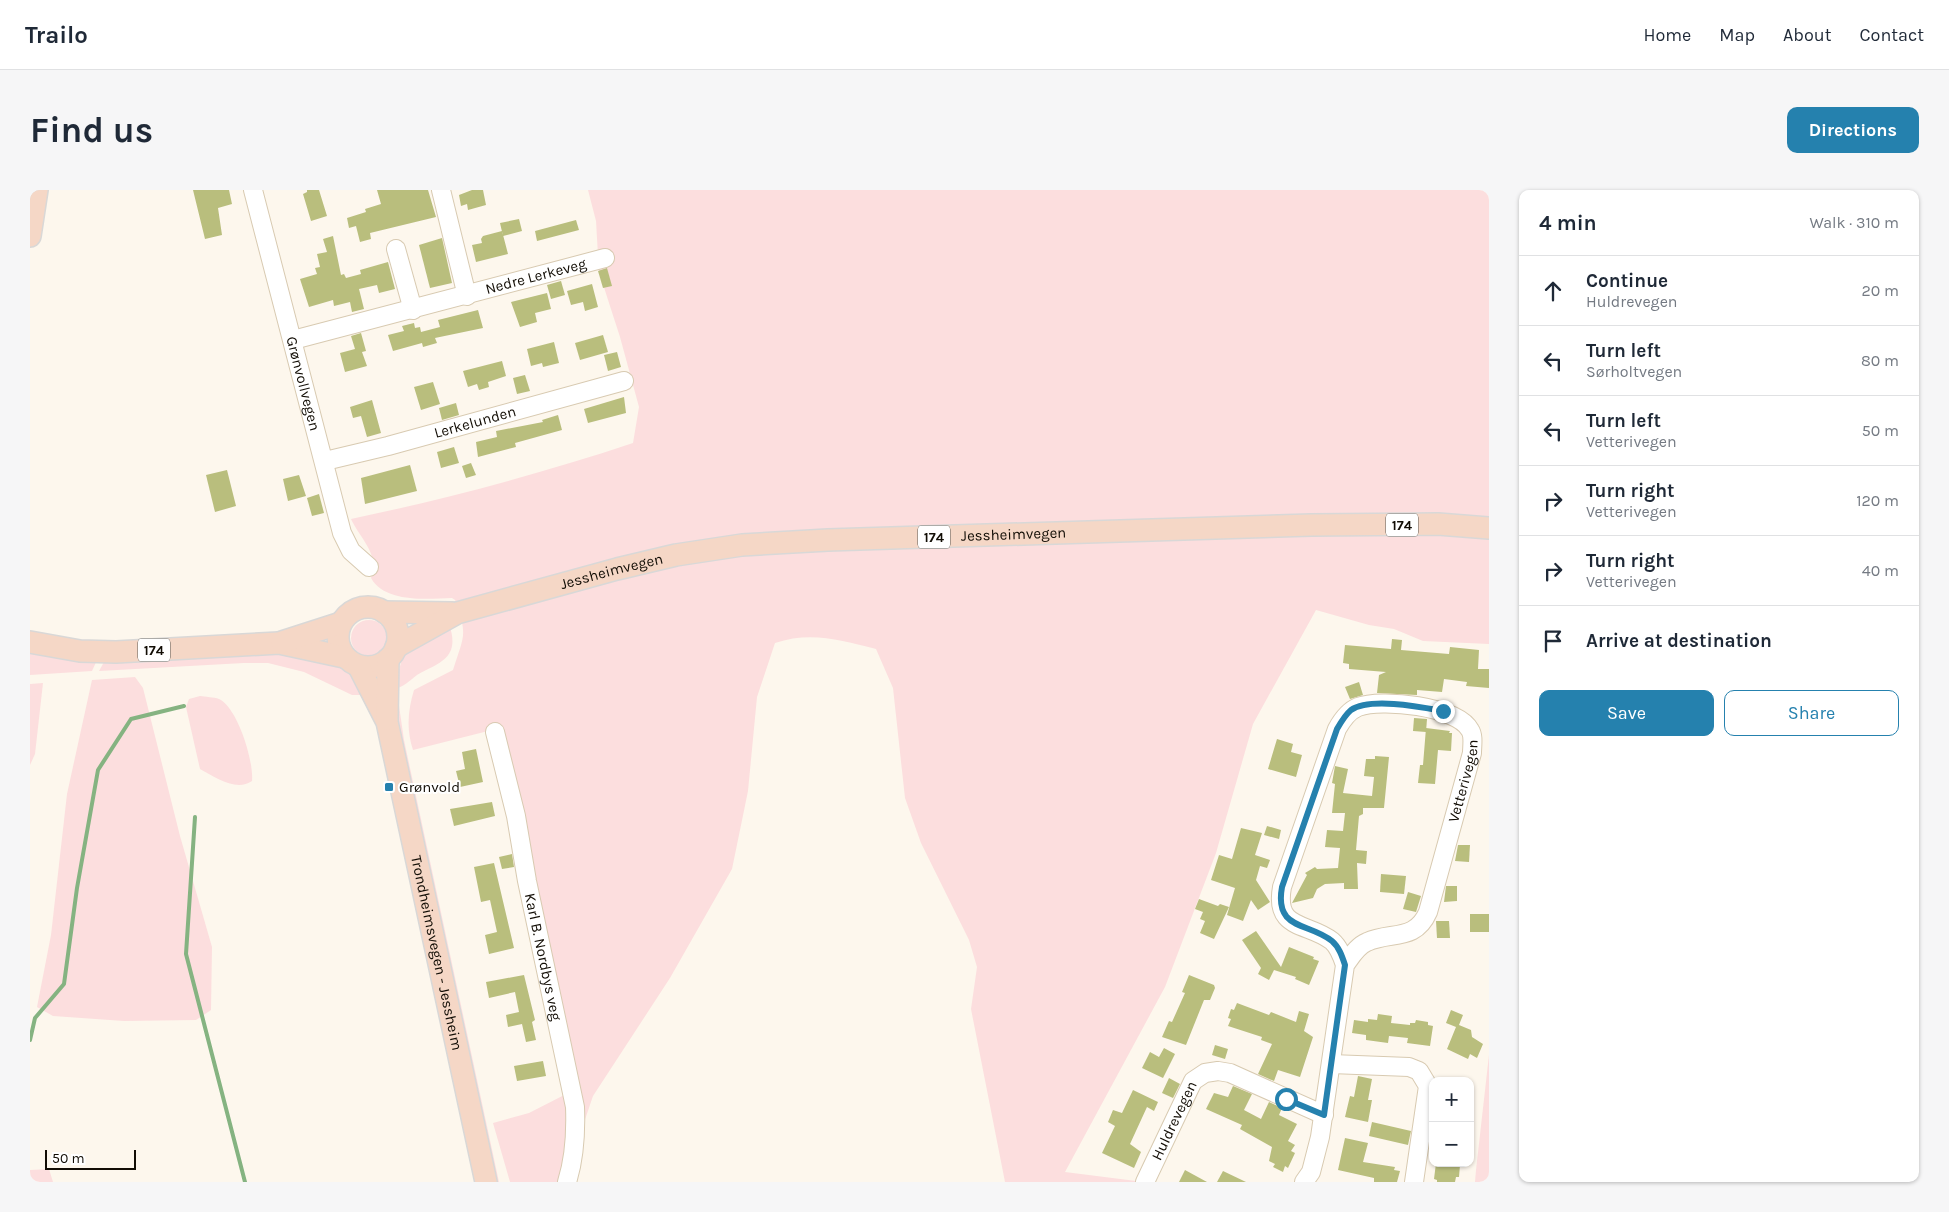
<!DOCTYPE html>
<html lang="en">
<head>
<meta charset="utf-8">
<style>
	:root { --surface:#fff; --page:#f6f6f7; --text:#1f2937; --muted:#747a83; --line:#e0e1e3; --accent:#2581ae }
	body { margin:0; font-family:Karla,sans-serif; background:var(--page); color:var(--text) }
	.controls { position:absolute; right:15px; bottom:15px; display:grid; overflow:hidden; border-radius:10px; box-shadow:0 1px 4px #0004 }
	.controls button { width:45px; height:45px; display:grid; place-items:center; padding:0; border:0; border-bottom:1px solid var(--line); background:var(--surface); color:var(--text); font:25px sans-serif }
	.scale { position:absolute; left:15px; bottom:12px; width:91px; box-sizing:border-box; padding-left:5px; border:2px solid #120d05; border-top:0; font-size:14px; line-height:18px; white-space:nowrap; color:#120d05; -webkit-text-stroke:4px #fff; paint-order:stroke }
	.stop { position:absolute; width:15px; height:15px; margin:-11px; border:4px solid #2581ae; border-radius:50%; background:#fff }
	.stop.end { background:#2581ae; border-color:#fff; box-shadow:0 1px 5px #0008 }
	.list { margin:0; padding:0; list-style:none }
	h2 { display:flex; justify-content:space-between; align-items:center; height:65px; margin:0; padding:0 20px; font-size:21px }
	h2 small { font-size:16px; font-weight:400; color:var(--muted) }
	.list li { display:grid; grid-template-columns:32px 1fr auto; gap:15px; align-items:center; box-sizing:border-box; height:70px; padding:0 20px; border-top:1px solid var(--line) }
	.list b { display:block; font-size:19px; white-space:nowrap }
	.list p { margin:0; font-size:16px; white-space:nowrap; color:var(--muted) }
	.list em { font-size:16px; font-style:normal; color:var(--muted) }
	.actions { display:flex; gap:10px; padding:15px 20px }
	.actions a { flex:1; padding:11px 0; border:1px solid var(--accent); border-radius:10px; text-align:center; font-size:18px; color:var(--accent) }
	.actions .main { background:var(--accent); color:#fff }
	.icon { flex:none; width:28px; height:28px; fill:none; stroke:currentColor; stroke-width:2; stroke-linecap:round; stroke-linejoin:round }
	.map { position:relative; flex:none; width:1459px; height:992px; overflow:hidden; border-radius:10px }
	header { display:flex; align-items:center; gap:30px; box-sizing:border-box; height:70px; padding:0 25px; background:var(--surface); border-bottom:1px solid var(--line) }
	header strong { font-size:24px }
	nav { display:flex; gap:28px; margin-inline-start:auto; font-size:18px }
	.intro { display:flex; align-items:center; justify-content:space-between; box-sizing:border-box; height:120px; padding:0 30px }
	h1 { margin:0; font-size:35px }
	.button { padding:12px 22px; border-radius:10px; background:var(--accent); color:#fff; font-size:18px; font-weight:700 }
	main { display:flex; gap:30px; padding:0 30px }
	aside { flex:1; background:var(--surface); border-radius:10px; box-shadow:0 1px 4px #0004 }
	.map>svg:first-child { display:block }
	.green { fill:#fcdede }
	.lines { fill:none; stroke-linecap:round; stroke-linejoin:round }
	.stream { stroke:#85b381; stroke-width:4 }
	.building { fill:#b9be7d }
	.minor-casing { stroke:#d8cab1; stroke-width:20 }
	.major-casing { stroke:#d9d8d7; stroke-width:24 }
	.minor { stroke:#fff; stroke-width:18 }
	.major { stroke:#f5d7c6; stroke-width:21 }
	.route { stroke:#2581ae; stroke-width:6 }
	.poi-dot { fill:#2581ae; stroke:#fff; stroke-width:2 }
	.labels { text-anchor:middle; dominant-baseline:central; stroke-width:4; stroke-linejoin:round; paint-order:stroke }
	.shield { fill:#fff; stroke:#595650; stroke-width:1 }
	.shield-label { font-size:14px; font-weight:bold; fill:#120d05 }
	.street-label { font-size:15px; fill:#120d05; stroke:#fff }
	.poi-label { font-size:15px; fill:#120d05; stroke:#fff; text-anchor:start }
</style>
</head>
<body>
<header>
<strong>Trailo</strong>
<nav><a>Home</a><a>Map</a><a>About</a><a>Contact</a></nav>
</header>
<div class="intro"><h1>Find us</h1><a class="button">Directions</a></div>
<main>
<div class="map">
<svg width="1459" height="992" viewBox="0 0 1459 992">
	<rect width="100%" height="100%" fill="#fdf7ed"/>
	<g class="green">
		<path d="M558,0H1459V454L1393,451L1364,439L1339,435L1286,420L1223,534L1186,663L1135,797L1035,982L1114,992H975L941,819L947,777L939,750L891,653L875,608L863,498L846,459C811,450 780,441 745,453L727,507L718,601L702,679L640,788L563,906L542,968L530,992H480L463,933L499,923L546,899L470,538L383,560C376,539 378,520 384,500L423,480C434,445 438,446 425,410L422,408C397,409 355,413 341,388C350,364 331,350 321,329C416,309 510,284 603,253L609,217L590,147L569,82L566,31Z"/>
		<circle cx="339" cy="448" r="18"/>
		<path d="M420,437C430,469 408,473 387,485C379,491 374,497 364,499L373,465Z"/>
		<polygon points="0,462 67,470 62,481 0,485"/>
		<polygon points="248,463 313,477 320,482 333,505 322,505 274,482 238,473 214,473 69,481 74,472"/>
		<polygon points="105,487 113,498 150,646 182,757 181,820 166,830 94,831 23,826 7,817 21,745 37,604 62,490"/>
		<polygon points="13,493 5,564 0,575 0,494"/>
		<path d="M170,506C175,507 184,507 189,509C208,518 224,572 222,591C206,602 185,587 170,579L156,517L159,509Z"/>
		<polygon points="368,509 374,550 469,992 463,992 367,540"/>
		<polygon points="1459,865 1459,992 1445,992 1446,980"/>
		<polygon points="19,979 23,992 0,992 0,980"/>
	</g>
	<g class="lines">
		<g class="stream">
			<polyline points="165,627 156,764 215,992"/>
			<polyline points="0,850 5,828 34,794 47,698 68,580 101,529 154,516"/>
		</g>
	</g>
	<g class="building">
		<polygon points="163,0 199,0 202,14 188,18 192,45 175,49"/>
		<polygon points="277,0 289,0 297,26 281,31 273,4 277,2"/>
		<polygon points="347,0 398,0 406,27 340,43 341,49 330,52 326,36 319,38 317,28 336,22 335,19 351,14"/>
		<polygon points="442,0 453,0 456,15 438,20 437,14 431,16 429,5"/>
		<polygon points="489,29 492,41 473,46 470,33"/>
		<polygon points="546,30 549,40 507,51 505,41"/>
		<polygon points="472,41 478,64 446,72 442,55 452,53 451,49 453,46"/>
		<polygon points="303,46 311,85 314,84 316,88 331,84 330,80 358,72 365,99 349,103 347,95 329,99 334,119 322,122 320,112 304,116 303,110 279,117 270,89 287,84 285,78 290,77 287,64 297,62 293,49"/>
		<polygon points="412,48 422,93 400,98 389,55"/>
		<polygon points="577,78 582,96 573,98 568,81"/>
		<polygon points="531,91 535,105 521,109 517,95"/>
		<polygon points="562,94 568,117 555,121 553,112 541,115 537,101"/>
		<polygon points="517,103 521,119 505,123 507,132 490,137 481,112"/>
		<polygon points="448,120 453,138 405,148 407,153 393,157 392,153 363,161 358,145 374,141 372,136 384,133 385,138 390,137 391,142 410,137 408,130"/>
		<polygon points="331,143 336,161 332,162 337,176 315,182 310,163 325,159 321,146"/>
		<polygon points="573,145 578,162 550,170 545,153"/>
		<polygon points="524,152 529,173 513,177 512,173 501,176 497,159"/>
		<polygon points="587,162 591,177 578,181 574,165"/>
		<polygon points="472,171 476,186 458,192 459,197 449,200 447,194 438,197 433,181"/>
		<polygon points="495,185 500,201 487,204 483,188"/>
		<polygon points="403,192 410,214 391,220 384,197"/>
		<polygon points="594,207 596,223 558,233 554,219"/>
		<polygon points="342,210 351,243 337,247 331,226 323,228 320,217"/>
		<polygon points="426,213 429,225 412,230 409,218"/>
		<polygon points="528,225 532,240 485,253 486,257 448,267 446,252 467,247 466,241 513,232 512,230"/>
		<polygon points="424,257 429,273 411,278 407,262"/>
		<polygon points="441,273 446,285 436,288 432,276"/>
		<polygon points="380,275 387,301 335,314 331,288"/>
		<polygon points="197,280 206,316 185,322 176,285"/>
		<polygon points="269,285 276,306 258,311 253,289"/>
		<polygon points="289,304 294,323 282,326 277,308"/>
		<polygon points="1362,449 1372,450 1371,460 1419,464 1420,457 1449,460 1448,479 1459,479 1459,498 1436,496 1437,492 1414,489 1412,502 1387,500 1387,505 1347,503 1349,485 1356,482 1319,479 1319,474 1313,473 1315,455 1361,459"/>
		<polygon points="1329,492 1333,505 1320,509 1315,497"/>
		<polygon points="1384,528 1397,529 1396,542 1383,541"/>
		<polygon points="1396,538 1420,541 1419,543 1422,543 1421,561 1408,560 1405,594 1388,593 1390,575 1393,575"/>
		<polygon points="1247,549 1263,554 1261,562 1272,565 1266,587 1238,579"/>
		<polygon points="446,559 453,592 430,597 426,581 435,579 432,562"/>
		<polygon points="1345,566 1359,567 1354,618 1333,618 1333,624 1329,626 1326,660 1337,661 1336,674 1327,673 1328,699 1314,699 1314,693 1295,694 1287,699 1283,708 1262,713 1277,685 1275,683 1285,677 1287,679 1308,678 1310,658 1295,657 1297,640 1313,641 1315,623 1302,623 1305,594 1302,593 1305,576 1318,579 1313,603 1342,606 1344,587 1334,586 1336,569 1345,569"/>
		<polygon points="462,612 465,626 424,636 420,619"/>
		<polygon points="1237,636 1251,640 1249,649 1234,645"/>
		<polygon points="1211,638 1232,643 1225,665 1240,670 1237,678 1230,676 1226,690 1240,712 1228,720 1221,710 1213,731 1197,725 1205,698 1181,690 1189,665 1202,669"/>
		<polygon points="1428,655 1440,655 1439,672 1425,671"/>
		<polygon points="482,664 484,677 472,679 469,667"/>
		<polygon points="464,673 484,758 459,764 455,745 467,742 460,710 451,712 444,677"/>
		<polygon points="1351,684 1376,686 1374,704 1350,702"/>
		<polygon points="1416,696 1427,696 1427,711 1414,712"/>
		<polygon points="1378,702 1391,706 1386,722 1373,719"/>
		<polygon points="1169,709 1188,716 1190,714 1199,717 1184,749 1170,743 1175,731 1170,729 1173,722 1165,719"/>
		<rect x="1440" y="724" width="19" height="18"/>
		<polygon points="1406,731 1419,731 1420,748 1407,748"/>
		<polygon points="1226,741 1251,777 1259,757 1284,767 1283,769 1289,771 1279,795 1265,789 1266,787 1244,780 1239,790 1228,784 1231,778 1212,750"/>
		<polygon points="494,785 505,830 502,832 506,850 496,852 492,834 478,837 476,825 489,822 485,802 459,808 456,792"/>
		<polygon points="1159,785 1184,795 1185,798 1180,810 1174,810 1156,855 1132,847 1139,831 1142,832 1155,803 1152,802"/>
		<polygon points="1207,813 1239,825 1241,822 1266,832 1269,821 1279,824 1274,841 1283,847 1270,887 1248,880 1244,891 1228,884 1242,854 1231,850 1232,847 1198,836 1201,829 1198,828 1201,819 1204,820"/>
		<polygon points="1421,820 1433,825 1429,835 1441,840 1442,847 1453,854 1447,868 1440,864 1438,869 1417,859 1426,837 1416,833"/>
		<polygon points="1348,824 1362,826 1361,833 1380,835 1380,833 1385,833 1386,830 1398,832 1398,835 1403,836 1400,856 1377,853 1378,848 1359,846 1358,853 1336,850 1336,845 1322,843 1324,830 1338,832 1338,829 1347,830"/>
		<polygon points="1185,855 1198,859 1195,869 1182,865"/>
		<polygon points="1134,858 1145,864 1133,888 1112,878 1120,862 1129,867"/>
		<polygon points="513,871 516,886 487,891 484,876"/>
		<polygon points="1328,886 1342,889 1338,910 1342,910 1338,932 1315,927 1320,906 1324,907"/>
		<polygon points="1139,888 1150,894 1143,908 1132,903"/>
		<polygon points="1203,896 1222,904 1214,920 1231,929 1239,912 1252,918 1249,925 1267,934 1258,951 1265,955 1261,961 1265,963 1258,978 1255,976 1253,982 1243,977 1245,974 1239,971 1242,957 1210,939 1212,935 1176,919 1184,903 1198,907"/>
		<polygon points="1103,900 1128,912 1124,921 1117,917 1100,954 1111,962 1104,978 1072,963 1085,936 1078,932 1083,920 1092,923"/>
		<polygon points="1342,932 1381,941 1378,955 1339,946"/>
		<polygon points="1315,948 1338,953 1333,972 1365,977 1364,980 1370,981 1367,992 1344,992 1344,988 1308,980"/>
		<polygon points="1406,973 1427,973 1430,975 1429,987 1426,987 1425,992 1407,992 1407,990 1404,989"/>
		<polygon points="1155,980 1177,992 1149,992"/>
		<polygon points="1193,981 1216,992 1187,992"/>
	</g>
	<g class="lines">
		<defs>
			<g id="minor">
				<path id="s1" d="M223,0L312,343L321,361L339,377"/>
				<polyline points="411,0 437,106"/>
				<polyline points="366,59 383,120"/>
				<path id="s2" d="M263,150L575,68"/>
				<path id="s3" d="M295,271L358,256L594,191"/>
				<path id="s4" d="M465,542L486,626L497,691L545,917C546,943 545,967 537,992"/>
				<polyline points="1301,874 1379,877 1389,881 1398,896 1384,992"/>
				<path id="s5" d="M1115,992L1163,891L1175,883L1188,881L1200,883L1294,925"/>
				<path id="s6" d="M1274,992L1281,982L1290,947L1315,775C1321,767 1327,756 1337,752C1361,741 1385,752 1398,722L1442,563C1442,556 1444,546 1440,540C1427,516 1351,508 1328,517C1318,521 1312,530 1307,539L1252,697C1244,741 1278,732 1302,751C1309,757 1312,766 1315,775"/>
			</g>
			<g id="major">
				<polyline points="0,46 7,0"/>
				<circle cx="338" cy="447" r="30"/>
				<polyline points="354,422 422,423"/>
				<polyline points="0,452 50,461 86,462 249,453 314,467"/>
				<polyline points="252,452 311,433"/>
				<path id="s7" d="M366,457L427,423L587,379L646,365L712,355L798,350L1281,335L1408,334L1459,338"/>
				<path id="s8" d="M329,477L357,532L456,992"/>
				<polyline points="357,529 358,469"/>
			</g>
		</defs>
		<use href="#minor" class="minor-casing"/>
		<use href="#major" class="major-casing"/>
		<use href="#minor" class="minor"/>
		<use href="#major" class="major"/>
	</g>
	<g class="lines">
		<path class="route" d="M1256,909L1294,925L1315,775C1312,766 1309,757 1302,751C1279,732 1244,741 1252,697L1307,539C1311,532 1315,525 1321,520C1340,507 1391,517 1413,521"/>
	</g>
	<rect class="poi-dot" x="354" y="592" width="10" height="10" rx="2.5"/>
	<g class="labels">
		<g class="shield">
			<rect x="1356" y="323.5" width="32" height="23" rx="4"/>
			<rect x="888" y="335.5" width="32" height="23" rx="4"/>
			<rect x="108" y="448.5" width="32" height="23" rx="4"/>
		</g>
		<g class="shield-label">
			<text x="1372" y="335">174</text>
			<text x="904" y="347">174</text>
			<text x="124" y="460">174</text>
		</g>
		<g class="street-label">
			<text stroke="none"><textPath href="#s2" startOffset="251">Nedre Lerkeveg</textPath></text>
			<text stroke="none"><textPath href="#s1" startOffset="200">Grønvollvegen</textPath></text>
			<text stroke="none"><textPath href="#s3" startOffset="155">Lerkelunden</textPath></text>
			<text stroke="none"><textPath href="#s7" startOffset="635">Jessheimvegen</textPath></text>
			<text stroke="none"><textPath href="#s7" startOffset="230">Jessheimvegen</textPath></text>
			<text stroke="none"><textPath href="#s6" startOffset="462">Vetterivegen</textPath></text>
			<text stroke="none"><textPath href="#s8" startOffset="298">Trondheimsvegen - Jessheim</textPath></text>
			<text stroke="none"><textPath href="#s4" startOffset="230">Karl B. Nordbys veg</textPath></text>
			<text stroke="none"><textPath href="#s5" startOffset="68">Huldrevegen</textPath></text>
		</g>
		<g class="poi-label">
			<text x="369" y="597">Grønvold</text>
		</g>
	</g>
</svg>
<div class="controls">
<button>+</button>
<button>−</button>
</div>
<div class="scale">50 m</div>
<div class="stop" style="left:1256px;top:909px"></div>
<div class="stop end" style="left:1413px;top:521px"></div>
</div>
<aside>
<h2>4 min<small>Walk · 310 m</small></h2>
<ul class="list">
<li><svg class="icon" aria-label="ahead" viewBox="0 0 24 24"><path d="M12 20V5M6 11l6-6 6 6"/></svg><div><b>Continue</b><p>Huldrevegen</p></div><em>20 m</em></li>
<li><svg class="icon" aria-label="left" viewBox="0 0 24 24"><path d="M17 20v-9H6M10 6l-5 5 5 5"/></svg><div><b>Turn left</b><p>Sørholtvegen</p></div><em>80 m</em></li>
<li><svg class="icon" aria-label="left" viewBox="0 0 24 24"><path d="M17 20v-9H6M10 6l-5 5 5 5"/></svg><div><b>Turn left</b><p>Vetterivegen</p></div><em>50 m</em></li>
<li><svg class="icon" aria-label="right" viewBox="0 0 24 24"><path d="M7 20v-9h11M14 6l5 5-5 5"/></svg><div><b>Turn right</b><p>Vetterivegen</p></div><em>120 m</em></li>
<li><svg class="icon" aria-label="right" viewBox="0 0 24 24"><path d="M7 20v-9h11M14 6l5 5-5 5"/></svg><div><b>Turn right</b><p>Vetterivegen</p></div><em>40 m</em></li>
<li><svg class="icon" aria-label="arrive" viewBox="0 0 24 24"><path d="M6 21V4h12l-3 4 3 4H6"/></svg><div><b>Arrive at destination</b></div></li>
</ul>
<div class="actions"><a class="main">Save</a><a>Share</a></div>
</aside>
</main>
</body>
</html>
